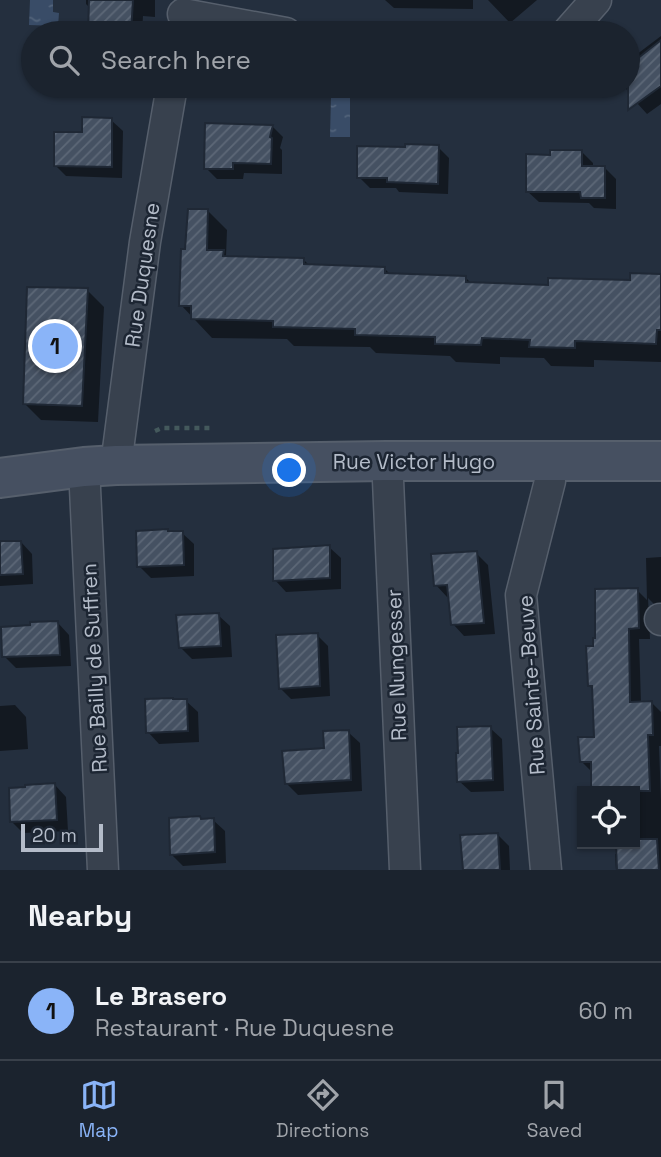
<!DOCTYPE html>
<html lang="en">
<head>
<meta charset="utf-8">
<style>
	:root { --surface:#1b232e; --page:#242b36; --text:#f1f3f6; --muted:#a0a4aa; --line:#39404a; --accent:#8ab4f8 }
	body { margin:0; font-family:"Space Grotesk",sans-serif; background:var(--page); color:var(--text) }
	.controls { position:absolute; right:21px; bottom:21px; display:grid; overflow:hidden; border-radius:0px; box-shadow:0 2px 5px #0004 }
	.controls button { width:63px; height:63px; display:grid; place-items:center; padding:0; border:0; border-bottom:2px solid var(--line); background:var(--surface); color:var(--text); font:35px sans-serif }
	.scale { position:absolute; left:21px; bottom:18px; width:82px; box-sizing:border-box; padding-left:7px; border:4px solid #b4bcc9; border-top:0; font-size:19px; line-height:24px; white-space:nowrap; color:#b4bcc9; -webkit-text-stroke:5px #1d2633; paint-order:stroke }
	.you { position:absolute; left:290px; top:471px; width:24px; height:24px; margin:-18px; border:5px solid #fff; border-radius:50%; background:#1a73e8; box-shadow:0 0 0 10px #1a73e833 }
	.badge { display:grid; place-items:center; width:46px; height:46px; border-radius:50%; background:var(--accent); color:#111; font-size:23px; font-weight:700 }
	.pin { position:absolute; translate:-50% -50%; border:4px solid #fff; box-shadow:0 2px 7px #0006 }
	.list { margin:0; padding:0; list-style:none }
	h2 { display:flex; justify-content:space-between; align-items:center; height:91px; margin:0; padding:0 28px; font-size:30px }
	h2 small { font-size:23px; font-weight:400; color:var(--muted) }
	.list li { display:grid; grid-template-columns:46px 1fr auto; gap:21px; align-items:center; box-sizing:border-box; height:98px; padding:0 28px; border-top:2px solid var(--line) }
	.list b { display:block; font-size:26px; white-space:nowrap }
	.list p { margin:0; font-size:23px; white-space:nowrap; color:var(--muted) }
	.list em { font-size:23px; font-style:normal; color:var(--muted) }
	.icon { flex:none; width:38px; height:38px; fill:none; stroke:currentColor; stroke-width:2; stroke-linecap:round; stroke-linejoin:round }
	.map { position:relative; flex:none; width:661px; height:870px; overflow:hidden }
	.search { position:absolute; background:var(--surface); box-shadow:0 2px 5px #0004; left:21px; right:21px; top:21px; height:77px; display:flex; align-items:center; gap:18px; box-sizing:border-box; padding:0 24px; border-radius:38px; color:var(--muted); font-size:26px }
	.sheet { height:189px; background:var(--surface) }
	nav { display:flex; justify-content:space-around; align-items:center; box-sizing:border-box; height:98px; border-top:2px solid var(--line); background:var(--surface); font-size:19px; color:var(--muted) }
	nav a { display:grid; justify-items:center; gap:4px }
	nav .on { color:var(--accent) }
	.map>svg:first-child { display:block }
	.water { fill:url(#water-ripples) }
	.shadow { fill:#0007 }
	.building { fill:url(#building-hatch); stroke:#1f2835; stroke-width:2 }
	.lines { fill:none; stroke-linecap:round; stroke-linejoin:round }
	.street-casing { stroke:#565f6c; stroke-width:33 }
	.secondary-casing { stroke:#565f6c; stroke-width:42 }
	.path { stroke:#44595c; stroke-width:4.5; stroke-dasharray:5 5; stroke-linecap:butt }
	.street { stroke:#38414e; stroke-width:30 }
	.secondary { stroke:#465061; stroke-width:38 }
	.labels { text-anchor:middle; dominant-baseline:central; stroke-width:5; stroke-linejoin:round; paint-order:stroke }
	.street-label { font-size:21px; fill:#b4bcc9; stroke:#1d2633 }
</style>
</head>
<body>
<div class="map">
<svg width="661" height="870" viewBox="0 0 661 870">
	<defs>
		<pattern id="water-ripples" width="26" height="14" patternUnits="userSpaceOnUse" patternTransform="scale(1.75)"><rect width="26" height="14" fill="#394c67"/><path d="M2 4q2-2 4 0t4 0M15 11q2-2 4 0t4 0" fill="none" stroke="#53647b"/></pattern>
		<pattern id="building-hatch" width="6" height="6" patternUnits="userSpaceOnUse" patternTransform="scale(1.75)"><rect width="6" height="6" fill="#455162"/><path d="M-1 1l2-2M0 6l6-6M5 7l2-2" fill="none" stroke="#5d6877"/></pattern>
	</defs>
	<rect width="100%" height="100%" fill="#242f3e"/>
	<g class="water">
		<polygon points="30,0 53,0 53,12 59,13 58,26 29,25"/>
		<polygon points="331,97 350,98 350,137 330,137"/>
	</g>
	<g class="shadow">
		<polygon points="86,0 155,0 155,17 143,16 142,33 91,33 90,32 90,8 86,4"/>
		<polygon points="385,0 473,0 473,9 394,8"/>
		<polygon points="488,0 550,0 537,0 510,23"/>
		<polygon points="661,36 661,104 647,114 637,103 624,86 628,86 628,61"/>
		<polygon points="111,120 123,131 122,178 66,176 55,165 84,134"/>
		<polygon points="272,126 283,137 280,148 282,150 282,174 244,173 243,179 217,179 206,168"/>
		<polygon points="438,147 449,158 448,194 399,192 396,188 370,188 359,177"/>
		<polygon points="582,152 593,163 593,168 605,168 616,179 616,209 594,208 589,203 539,202 527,191 552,156"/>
		<polygon points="208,211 227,230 226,256 228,257 303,259 310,266 384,268 391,275 466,278 472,284 550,286 631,282 661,276 661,362 594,360 594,367 551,366 544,358 500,357 500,364 456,362 450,356 376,353 370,347 294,346 287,339 212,338 181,305 187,251"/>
		<polygon points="87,290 104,307 98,422 41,420 24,403"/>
		<polygon points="182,533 194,544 194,576 151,578 139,566"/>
		<polygon points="21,542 32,554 33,584 0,586 0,543"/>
		<polygon points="329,547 341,558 341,589 286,592 275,580"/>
		<polygon points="476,553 488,565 495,634 464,636 453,624 450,596 447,597 436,585"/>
		<polygon points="661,557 661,608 658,608 648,598 650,639 639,639 641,703 652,703 661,712 661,746 659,746 661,800 661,870 616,870 615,854 618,854 618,844 635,844 635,791 593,791 593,773 581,761 596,739 594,690 589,686 594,648 637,590 647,600 646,558"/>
		<polygon points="218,615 230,626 232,657 192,659 180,647"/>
		<polygon points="58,623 69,635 71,666 16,668 4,656"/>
		<polygon points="317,635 328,646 330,696 291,699 280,688"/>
		<polygon points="186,701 198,712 199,742 159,744 148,732"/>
		<polygon points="15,705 26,717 28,749 0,751 0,706"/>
		<polygon points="490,728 502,739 504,791 471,792 459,781"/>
		<polygon points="348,732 360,743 362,791 298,795 286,783"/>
		<polygon points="55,785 66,797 68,831 23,833 12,822"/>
		<polygon points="200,818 203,820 213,820 225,831 226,863 183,866 172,855"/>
		<polygon points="498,835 509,846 510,870 464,870"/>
	</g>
	<g class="building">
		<polygon points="89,0 133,0 131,33 88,32"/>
		<polygon points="661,40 661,86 628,110 628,66"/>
		<polygon points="82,117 112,118 112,167 54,166 54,132 82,132"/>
		<polygon points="205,123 273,125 270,137 272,138 271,164 233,163 233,169 204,169"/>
		<polygon points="405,144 439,145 438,184 387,182 387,178 357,178 357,146 405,147"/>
		<polygon points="550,150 582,150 582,166 605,166 605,198 581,198 580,192 526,192 526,154 550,155"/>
		<polygon points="188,209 208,209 207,250 224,250 223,256 304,258 304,264 385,267 385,273 466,276 466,282 548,285 548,278 630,280 630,273 661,274 661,330 657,330 656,344 575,341 575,348 529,347 530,340 482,338 481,345 435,344 435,337 355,335 355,329 273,327 273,321 191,319 191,306 179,306 181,249 185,249"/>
		<polygon points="27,287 88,288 82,406 23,404"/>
		<polygon points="168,529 168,531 183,531 184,565 137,567 136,531"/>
		<polygon points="0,541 21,541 23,574 0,575"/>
		<polygon points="330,545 330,578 273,581 273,549"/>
		<polygon points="477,551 484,623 451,625 447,585 434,586 431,554"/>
		<polygon points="638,588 639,628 629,629 630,702 652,701 653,735 648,735 650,791 591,791 591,762 580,762 578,737 594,737 592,686 588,686 586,646 593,646 593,638 595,638 595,589"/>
		<polygon points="219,613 221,646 179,648 176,615"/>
		<polygon points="58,621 60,655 2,657 1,627 30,625 30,622"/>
		<polygon points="318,633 320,686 279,689 276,635"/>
		<polygon points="173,698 173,699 187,699 188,731 146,733 145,699"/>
		<polygon points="491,726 493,780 457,782 456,753 458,753 457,727"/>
		<polygon points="349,730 351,780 285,784 282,751 324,748 323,731"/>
		<polygon points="55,783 57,820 10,822 9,788 25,787 25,785"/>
		<polygon points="200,816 201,819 214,818 215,852 170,855 169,818"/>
		<polygon points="498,833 500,870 463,870 460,835"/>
		<polygon points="635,839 657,839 659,870 617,870 616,844 635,844"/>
	</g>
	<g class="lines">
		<defs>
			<g id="street">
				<polyline points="183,14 286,33"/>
				<polyline points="567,33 596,0"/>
				<polyline points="386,461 388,480 405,870"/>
				<polyline points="116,465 145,242 172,86"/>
				<polyline points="84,467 103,870"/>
				<polyline points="660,619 661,620"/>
				<polyline points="546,870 521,595 550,481 549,461"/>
			</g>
			<polyline id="secondary" points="0,478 84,467 116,465 386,461 661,461"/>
		</defs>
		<use href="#street" class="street-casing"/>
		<use href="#secondary" class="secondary-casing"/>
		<polyline class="path" points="155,431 162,428 212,428"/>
		<use href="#street" class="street"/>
		<use href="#secondary" class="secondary"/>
	</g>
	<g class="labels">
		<g class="street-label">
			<text transform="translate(142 275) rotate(-82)">Rue Duquesne</text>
			<text x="414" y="461">Rue Victor Hugo</text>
			<text transform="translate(396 665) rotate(-92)">Rue Nungesser</text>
			<text transform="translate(94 668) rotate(-93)">Rue Bailly de Suffren</text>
			<text transform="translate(531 685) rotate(-94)">Rue Sainte-Beuve</text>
		</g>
	</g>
</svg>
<div class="controls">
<button><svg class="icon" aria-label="locate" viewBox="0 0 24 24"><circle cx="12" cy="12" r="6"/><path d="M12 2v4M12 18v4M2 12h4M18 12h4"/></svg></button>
</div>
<div class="scale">20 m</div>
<div class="you"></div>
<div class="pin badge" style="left:55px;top:346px">1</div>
<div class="search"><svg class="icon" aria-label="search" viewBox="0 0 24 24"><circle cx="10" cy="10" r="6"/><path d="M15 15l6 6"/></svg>Search here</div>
</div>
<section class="sheet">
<h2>Nearby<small></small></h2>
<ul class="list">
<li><span class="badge">1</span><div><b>Le Brasero</b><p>Restaurant · Rue Duquesne</p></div><em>60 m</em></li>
</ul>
</section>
<nav>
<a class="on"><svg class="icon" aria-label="map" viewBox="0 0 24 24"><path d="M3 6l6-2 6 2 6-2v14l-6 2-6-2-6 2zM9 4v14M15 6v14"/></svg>Map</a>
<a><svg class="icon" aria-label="directions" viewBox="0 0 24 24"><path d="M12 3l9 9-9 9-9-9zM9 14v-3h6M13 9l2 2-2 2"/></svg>Directions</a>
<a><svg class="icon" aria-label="saved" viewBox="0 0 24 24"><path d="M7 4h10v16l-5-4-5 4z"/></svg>Saved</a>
</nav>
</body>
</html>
